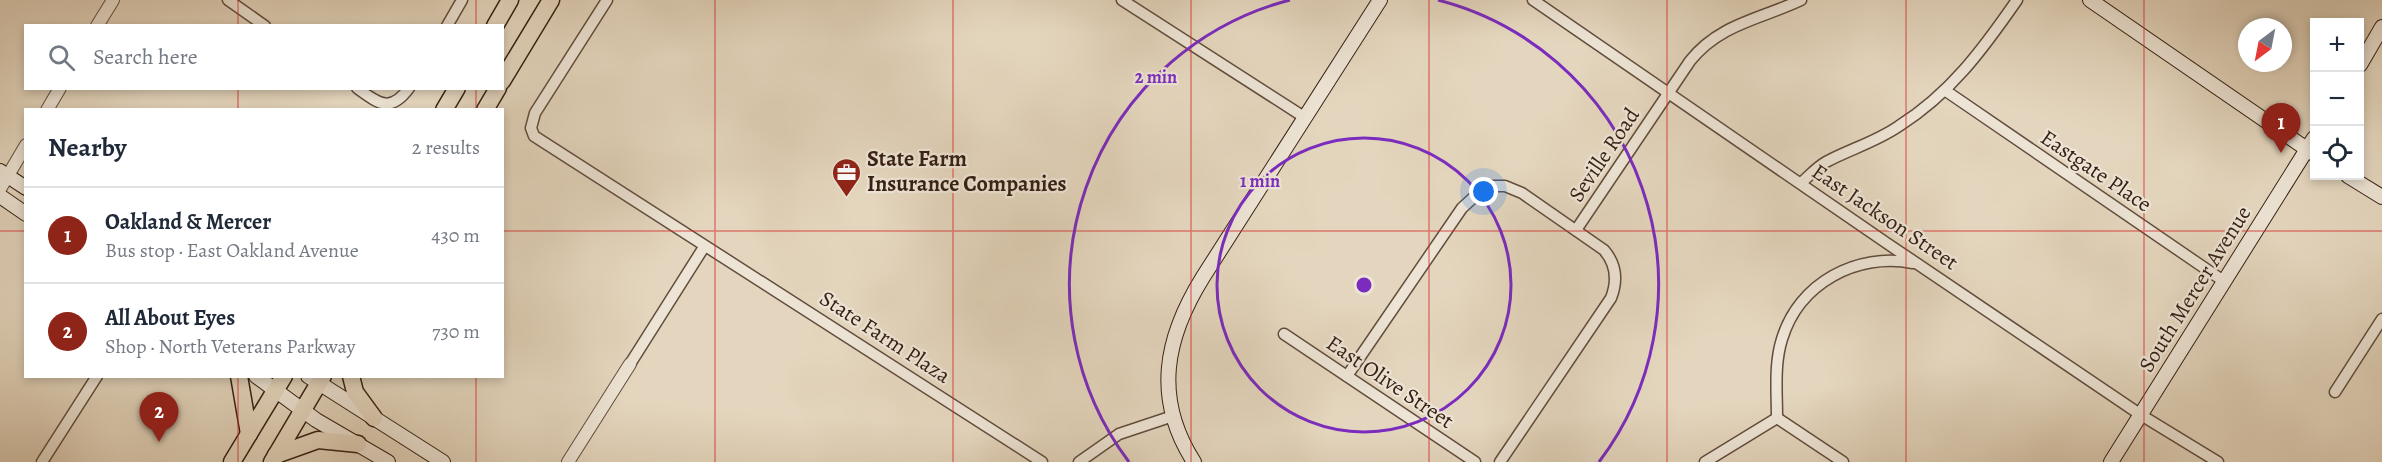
<!DOCTYPE html>
<html lang="en">
<head>
<meta charset="utf-8">
<style>
	:root { --surface:#fff; --page:#f6f6f7; --text:#1f2937; --muted:#747a83; --line:#e0e1e3; --accent:#8f2418 }
	body { margin:0; font-family:Alegreya,serif; background:var(--page); color:var(--text) }
	.controls { position:absolute; right:18px; top:18px; display:grid; overflow:hidden; border-radius:0px; box-shadow:0 3px 9px #0003 }
	.controls button { width:54px; height:54px; display:grid; place-items:center; padding:0; border:0; border-bottom:2px solid var(--line); background:var(--surface); color:var(--text); font:30px sans-serif }
	.compass { position:absolute; left:2238px; top:18px; width:54px; height:54px; border-radius:50%; background:var(--surface); box-shadow:0 3px 9px #0003; rotate:212deg }
	.you { position:absolute; left:1484px; top:192px; width:21px; height:21px; margin:-15px; border:4px solid #fff; border-radius:50%; background:#1a73e8; box-shadow:0 0 0 9px #1a73e833 }
	.badge { display:grid; place-items:center; width:39px; height:39px; border-radius:50%; background:var(--accent); color:#fff; font-size:20px; font-weight:700 }
	.pin { position:absolute; translate:-50% -50px; filter:drop-shadow(0 2px 3px #0008) }
	.pin::after { content:''; position:absolute; top:32px; width:21px; height:18px; background:inherit; clip-path:polygon(0 0,100% 0,50% 100%) }
	.list { margin:0; padding:0; list-style:none }
	h2 { display:flex; justify-content:space-between; align-items:center; height:78px; margin:0; padding:0 24px; font-size:26px }
	h2 small { font-size:20px; font-weight:400; color:var(--muted) }
	.list li { display:grid; grid-template-columns:39px 1fr auto; gap:18px; align-items:center; box-sizing:border-box; height:96px; padding:0 24px; border-top:2px solid var(--line) }
	.list b { display:block; font-size:22px; white-space:nowrap }
	.list p { margin:0; font-size:20px; white-space:nowrap; color:var(--muted) }
	.list em { font-size:20px; font-style:normal; color:var(--muted) }
	.icon { flex:none; width:33px; height:33px; fill:none; stroke:currentColor; stroke-width:2; stroke-linecap:round; stroke-linejoin:round }
	.map { position:relative; flex:none; width:2382px; height:462px; overflow:hidden }
	.search { position:absolute; background:var(--surface); box-shadow:0 3px 9px #0003; left:24px; top:24px; width:480px; height:66px; display:flex; align-items:center; gap:15px; box-sizing:border-box; padding:0 21px; border-radius:0px; color:var(--muted); font-size:22px }
	.panel { position:absolute; background:var(--surface); box-shadow:0 3px 9px #0003; left:24px; top:108px; width:480px; height:270px; border-radius:0px }
	.map>svg:first-child { display:block }
	.lines { fill:none; stroke-linecap:round; stroke-linejoin:round }
	.minor-casing { stroke:#614d3e; stroke-width:13 }
	.tertiary-casing { stroke:#614d3e; stroke-width:14 }
	.secondary-casing { stroke:#351f14; stroke-width:16 }
	.trunk-casing { stroke:#351f14; stroke-width:19 }
	.minor { stroke:#ede4d5; stroke-width:10 }
	.tertiary { stroke:#ede4d5; stroke-width:12 }
	.secondary { stroke:#ede4d5; stroke-width:14 }
	.trunk { stroke:#e4d6be; stroke-width:16 }
	.grid { fill:none; stroke:#d62828; stroke-width:1.5; stroke-opacity:0.55 }
	.ring { fill:none; stroke:#7b2cbf; stroke-width:3 }
	.labels { text-anchor:middle; dominant-baseline:central; stroke-width:4.5; stroke-linejoin:round; paint-order:stroke }
	.street-label { font-size:22px; fill:#351f14; stroke:#ede4d5 }
	.poi-label { font-size:22px; font-weight:bold; fill:#351f14; stroke:#ede4d5; text-anchor:start }
	.centre { fill:#7b2cbf; stroke:#ede4d5; stroke-width:3 }
	.ring-label { font-size:18px; text-anchor:middle; font-weight:bold; fill:#7b2cbf; stroke:#ede4d5; stroke-width:4.5; stroke-linejoin:round; paint-order:stroke }
</style>
</head>
<body>
<div class="map">
<svg width="2382" height="462" viewBox="0 0 2382 462">
	<rect width="100%" height="100%" fill="#e4d6be"/>
	<filter id="stains"><feTurbulence type="fractalNoise" baseFrequency=".00333" numOctaves="4"/><feColorMatrix values="0 0 0 0 .2 0 0 0 0 .09 0 0 0 0 .02 0 0 0 .5 -.17"/></filter>
	<radialGradient id="worn" r=".72"><stop offset=".6" stop-color="#630" stop-opacity="0"/><stop offset="1" stop-color="#630" stop-opacity=".3"/></radialGradient>
	<g class="lines">
		<defs>
			<g id="minor">
				<polyline points="228,0 265,26"/>
				<polyline points="607,0 535,113 531,128 534,136 1042,462"/>
				<polyline points="1122,0 1304,117"/>
				<polyline points="1533,0 1888,244 2141,415 2218,462"/>
				<polyline points="447,26 462,0"/>
				<path d="M357,88C378,103 390,114 409,88"/>
				<polyline points="1946,91 2225,282"/>
				<path d="M1801,183C1809,176 1817,167 1826,162C1850,149 1876,142 1899,126C1951,93 1983,49 2017,0"/>
				<path d="M1576,230L1690,61C1719,24 1761,19 1801,0"/>
				<polyline points="1284,334 1475,462"/>
				<polyline points="630,364 704,247"/>
				<path d="M1347,376L1462,208L1486,186H1505L1522,193L1604,250C1616,264 1618,280 1611,298L1500,462"/>
				<polyline points="2335,392 2382,319"/>
				<path d="M1777,418C1777,392 1774,364 1782,339C1799,283 1857,252 1913,263"/>
				<polyline points="1777,418 1843,462"/>
				<polyline points="42,462 97,376"/>
				<polyline points="1079,462 1119,434 1173,416"/>
				<polyline points="1705,462 1777,418"/>
			</g>
			<g id="tertiary">
				<polyline points="97,26 113,0"/>
				<polyline points="47,110 60,88"/>
				<polyline points="0,189 26,145"/>
				<polyline points="568,462 630,364"/>
			</g>
			<g id="secondary">
				<polyline points="2090,0 2314,154"/>
				<polyline points="2360,65 2382,27"/>
				<polyline points="0,171 26,188"/>
				<polyline points="2348,176 2382,197"/>
				<polyline points="0,196 26,214"/>
				<polyline points="256,376 316,420 388,462"/>
				<polyline points="308,376 443,462"/>
				<path d="M1194,462C1153,398 1165,338 1203,277L1380,0"/>
				<polyline points="2111,462 2314,138"/>
			</g>
			<g id="trunk">
				<polyline points="495,26 510,0"/>
				<polyline points="502,81 551,0"/>
				<polyline points="444,110 457,88"/>
				<polyline points="485,110 498,88"/>
				<polyline points="239,376 249,434"/>
				<polyline points="351,376 355,392 374,418"/>
				<polyline points="276,455 318,440 358,444"/>
				<polyline points="232,462 284,376"/>
				<polyline points="272,462 323,376"/>
			</g>
		</defs>
		<use href="#minor" class="minor-casing"/>
		<use href="#tertiary" class="tertiary-casing"/>
		<use href="#secondary" class="secondary-casing"/>
		<use href="#trunk" class="trunk-casing"/>
		<use href="#minor" class="minor"/>
		<use href="#tertiary" class="tertiary"/>
		<use href="#secondary" class="secondary"/>
		<use href="#trunk" class="trunk"/>
	</g>
	<path class="grid" d="M238,0V26M476,0V26M715,0V462M953,0V462M1191,0V462M1429,0V462M1667,0V462M1906,0V462M2144,0V462M238,88V110M476,88V110M0,231H26M502,231H2382M238,376V462M476,376V462"/>
	<g class="ring">
		<circle cx="1364" cy="285" r="147"/>
		<path d="M1129 462A294 294 0 0 1 1290 0M1438 0A294 294 0 0 1 1599 462"/>
	</g>
	<defs>
		<symbol id="office-pin" viewBox="-11 -11 22 30"><path d="M0 17L-7.5 6A9.5 9.5 0 1 1 7.5 6Z" fill="#8f2418" stroke="#ede4d5"/><path d="M-6-3h4V-5.5h4V-3h4V5H-6ZM-1-4.5V-3h2v-1.5ZM-6 0V1H6V0Z" fill="#fff"/></symbol>
	</defs>
	<g fill-rule="evenodd">
		<use href="#office-pin" x="830" y="156" width="33" height="45"/>
	</g>
	<g class="labels">
		<g class="street-label">
			<text transform="translate(1604 155) rotate(-56)">Seville Road</text>
			<text transform="translate(2096 171) rotate(34)">Eastgate Place</text>
			<text transform="translate(1885 217) rotate(34)">East Jackson Street</text>
			<text transform="translate(2195 289) rotate(-58)">South Mercer Avenue</text>
			<text transform="translate(885 337) rotate(33)">State Farm Plaza</text>
			<text transform="translate(1390 382) rotate(34)">East Olive Street</text>
		</g>
		<g class="poi-label">
			<text x="867" y="159">State Farm<tspan x="867" dy="25">Insurance Companies</tspan></text>
		</g>
	</g>
	<circle cx="1364" cy="285" r="9" class="centre"/>
	<g class="ring-label">
		<text x="1156" y="83">2 min</text>
		<text x="1260" y="187">1 min</text>
	</g>
	<rect width="100%" height="100%" filter="url(#stains)"/>
	<rect width="100%" height="100%" fill="url(#worn)"/>
</svg>
<div class="controls">
<button>+</button>
<button>−</button>
<button><svg class="icon" aria-label="locate" viewBox="0 0 24 24"><circle cx="12" cy="12" r="6"/><path d="M12 2v4M12 18v4M2 12h4M18 12h4"/></svg></button>
</div>
<svg class="compass" viewBox="-18 -18 36 36"><path d="M0-13l5 13h-10z" fill="#e53935"/><path d="M0 13l5-13h-10z" fill="#747a83"/></svg>
<div class="you"></div>
<div class="pin badge" style="left:2281px;top:153px">1</div>
<div class="pin badge" style="left:159px;top:442px">2</div>
<div class="search"><svg class="icon" aria-label="search" viewBox="0 0 24 24"><circle cx="10" cy="10" r="6"/><path d="M15 15l6 6"/></svg>Search here</div>
<section class="panel">
<h2>Nearby<small>2 results</small></h2>
<ul class="list">
<li><span class="badge">1</span><div><b>Oakland &amp; Mercer</b><p>Bus stop · East Oakland Avenue</p></div><em>430 m</em></li>
<li><span class="badge">2</span><div><b>All About Eyes</b><p>Shop · North Veterans Parkway</p></div><em>730 m</em></li>
</ul>
</section>
</div>
</body>
</html>
